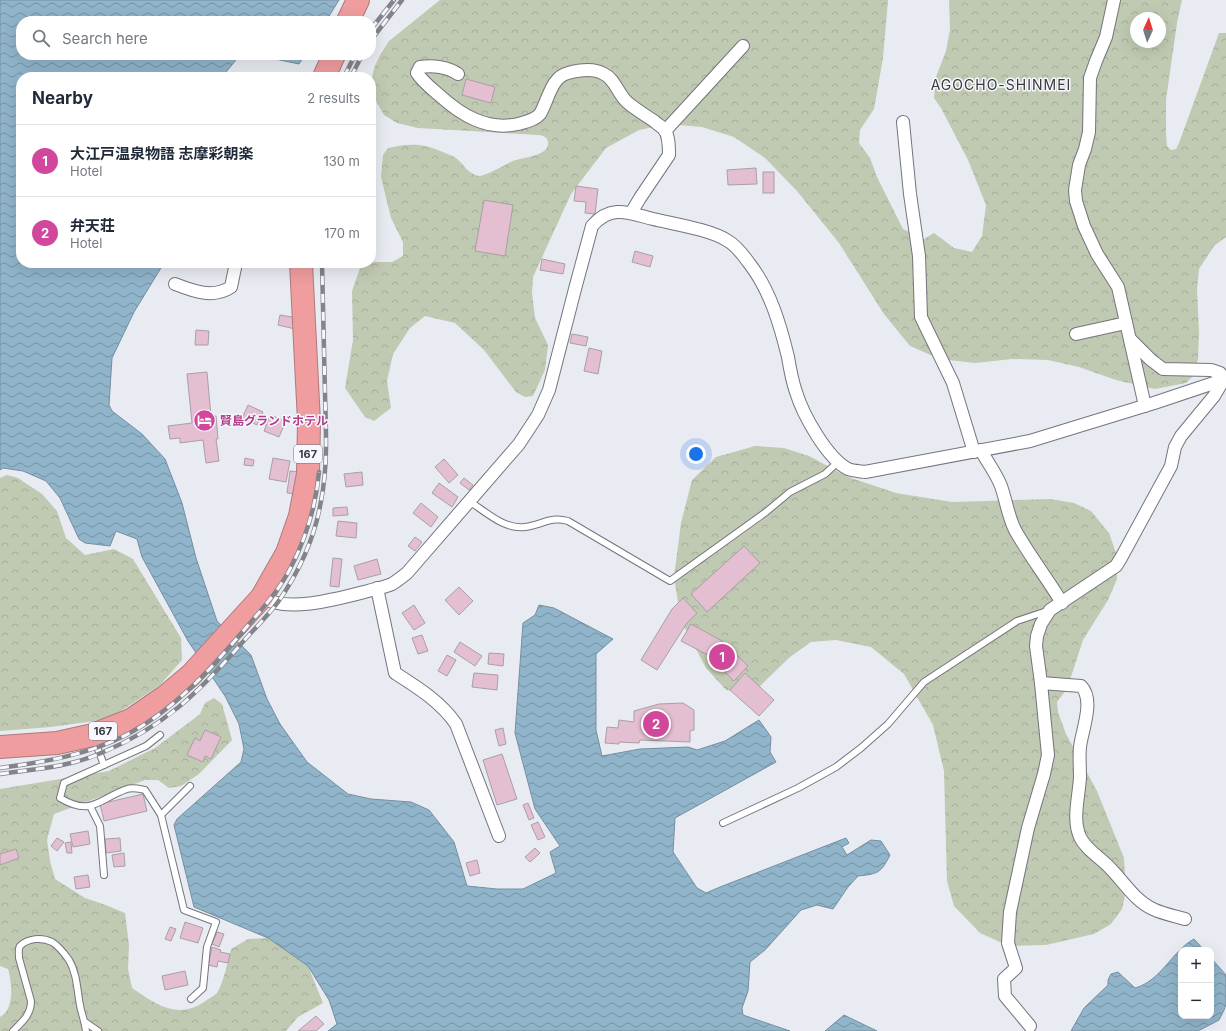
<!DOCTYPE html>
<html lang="en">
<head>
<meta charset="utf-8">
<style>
	:root { --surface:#fff; --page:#f2f2f3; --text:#1f2937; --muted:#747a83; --line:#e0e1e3; --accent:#3a7a68 }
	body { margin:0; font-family:Inter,"Noto Sans JP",sans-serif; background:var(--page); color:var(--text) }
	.controls { position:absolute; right:12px; bottom:12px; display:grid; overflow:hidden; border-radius:8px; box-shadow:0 4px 16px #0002 }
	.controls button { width:36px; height:36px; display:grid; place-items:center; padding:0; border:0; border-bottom:1px solid var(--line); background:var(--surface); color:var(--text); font:20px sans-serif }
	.compass { position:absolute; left:1130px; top:12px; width:36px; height:36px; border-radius:50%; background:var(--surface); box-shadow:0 4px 16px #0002; rotate:4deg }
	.you { position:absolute; left:696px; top:454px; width:14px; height:14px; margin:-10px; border:3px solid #fff; border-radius:50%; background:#1a73e8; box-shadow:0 0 0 6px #1a73e833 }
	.badge { display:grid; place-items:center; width:26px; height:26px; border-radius:50%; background:var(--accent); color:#fff; font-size:13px; font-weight:700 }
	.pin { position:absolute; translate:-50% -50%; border:2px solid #fff; box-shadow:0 1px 4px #0006 }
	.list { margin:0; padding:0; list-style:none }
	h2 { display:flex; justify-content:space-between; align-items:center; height:52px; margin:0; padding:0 16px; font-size:17px }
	h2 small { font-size:13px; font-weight:400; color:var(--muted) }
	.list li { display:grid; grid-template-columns:26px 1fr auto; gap:12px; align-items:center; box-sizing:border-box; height:72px; padding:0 16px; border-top:1px solid var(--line) }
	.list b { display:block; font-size:15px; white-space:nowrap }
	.list p { margin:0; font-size:13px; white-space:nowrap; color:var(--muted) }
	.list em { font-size:13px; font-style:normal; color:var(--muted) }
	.icon { flex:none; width:22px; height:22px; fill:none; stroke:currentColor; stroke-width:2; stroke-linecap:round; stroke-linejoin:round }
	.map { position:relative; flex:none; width:1226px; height:1031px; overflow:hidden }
	.search { position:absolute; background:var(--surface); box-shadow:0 4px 16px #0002; left:16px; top:16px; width:360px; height:44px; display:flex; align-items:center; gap:10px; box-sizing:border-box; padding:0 14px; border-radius:16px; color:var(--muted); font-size:15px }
	.panel { position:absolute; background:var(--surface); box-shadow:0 4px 16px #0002; left:16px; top:72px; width:360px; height:196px; border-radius:16px }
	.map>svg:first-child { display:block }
	.forest { fill:url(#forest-crowns); fill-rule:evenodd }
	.water { fill:url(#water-waves); stroke:#768fa0 }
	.building { fill:#e4bed1; stroke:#a8a0a4 }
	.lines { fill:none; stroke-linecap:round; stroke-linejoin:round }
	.lane-casing { stroke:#74757d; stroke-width:8 }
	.street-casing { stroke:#74757d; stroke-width:14 }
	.highway-casing { stroke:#af7a7c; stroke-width:24 }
	.lane { stroke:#fff; stroke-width:6 }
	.street { stroke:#fff; stroke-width:12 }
	.highway { stroke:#ef9d9e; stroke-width:22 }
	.rail-casing { stroke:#838489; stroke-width:4.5 }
	.rail { stroke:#f7f8ff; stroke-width:3; stroke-dasharray:9; stroke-linecap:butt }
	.labels { text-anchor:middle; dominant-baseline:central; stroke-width:3; stroke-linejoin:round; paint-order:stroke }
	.shield { fill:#f7f8ff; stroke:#727377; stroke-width:1 }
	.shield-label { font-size:11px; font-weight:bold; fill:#393a3d }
	.hotel-label { font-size:12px; font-weight:bold; fill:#b23c85; stroke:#f7f8ff; text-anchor:start }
	.quarter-label { font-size:14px; letter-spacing:1px; fill:#393a3d; stroke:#f7f8ff }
</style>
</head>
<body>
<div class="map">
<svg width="1226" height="1031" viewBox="0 0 1226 1031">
	<defs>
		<pattern id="forest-crowns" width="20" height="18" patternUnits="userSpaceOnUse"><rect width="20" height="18" fill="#c0c9b1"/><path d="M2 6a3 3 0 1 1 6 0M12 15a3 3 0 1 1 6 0" fill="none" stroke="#a6ad99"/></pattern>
		<pattern id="water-waves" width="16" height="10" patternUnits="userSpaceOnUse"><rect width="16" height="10" fill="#90b4ca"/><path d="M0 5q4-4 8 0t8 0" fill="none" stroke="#7793a5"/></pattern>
	</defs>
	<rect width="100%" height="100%" fill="#e9ebf3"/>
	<g class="forest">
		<path d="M440,0H888L883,58L874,109L860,130L859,143L870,158L877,177L903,229L924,239L934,233L954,248L972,252L982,236L986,205L968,160L941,108L934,98L936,77L946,51L950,29L949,0H1182L1177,23L1166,100V134L1167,146L1171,150L1176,149L1179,143L1219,33H1226V237L1214,246L1199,269L1197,289L1199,333L1198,359L1194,375L1186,383L1155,389L1116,380L1079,367L1048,360L1012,359L975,363L940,359L910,346L884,314L839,243L797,191L765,158L734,137L702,127L668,124L639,130L606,148L571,194L533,277L532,293L535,318L548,345L545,370L533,396L525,397L516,392L484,350L455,323L425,316L410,328L393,354L387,381L391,408L374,421L365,417L345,388L353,340L352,291L360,268L374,262H392L403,256V242L391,218L381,177L383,155L388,148C411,143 423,143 445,153C448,154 453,156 456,158C464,164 468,175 480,176C485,176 507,164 513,161C523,157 550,156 548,142C547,137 544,136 539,135L418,128L397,123L384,115L376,101L372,89V78L374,68L380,55L389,41ZM1136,18H1160V42H1136Z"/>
		<polygon points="755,446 784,448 809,456 848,477 896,493 952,502 1050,499 1074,503 1091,511 1109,533 1117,556 1117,579 1108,600 1083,640 1067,689 1057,702 1058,712 1066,734 1097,791 1124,858 1126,891 1122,909 1111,924 1094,934 1046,945 1009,946 980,933 954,906 947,881 944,771 933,725 904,674 871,647 836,640 811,642 790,657 760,686 743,693 726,690 706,668 681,621 674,577 681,523 692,480 716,457"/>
		<polygon points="7,475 18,478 42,494 57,511 66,538 85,555 114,549 133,559 181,638 182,660 160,685 109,719 51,727 0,731 0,478"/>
		<path d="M214,698L222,704L232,740L199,774L181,786L169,788L158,780H145L54,814L47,840L50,861L55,879L85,898L103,904L125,913L129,945L128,969L132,988C155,1004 177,1020 204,1002C208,999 214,996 217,993C222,987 229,958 231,949L248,939L268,938L308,966L323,1003L298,1017L286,1031H0V1017C15,1009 12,982 8,969L0,966V789L109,771L155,748L200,714L205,703Z"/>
	</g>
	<g class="water">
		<path d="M0,0H339L326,21H21V55H240L222,77H21V263H164L134,312L112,358L109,405L112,411L142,434L165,459L182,503L196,558L217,621L251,655L267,699L280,724L307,762L348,794L371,799L411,802L429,810L454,842L467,886L497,889H523L556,873L550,852L560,846L535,809L515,733L523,623L535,615L539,605L554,608L613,639L596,654V730L602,756L640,749L688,747L697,750L725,741L759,720L771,737L770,752L776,762L675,818L673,852L697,888L706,893L720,887L846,838L849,843L842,847L847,855L871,840L881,841L890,855C881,873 878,874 858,876L848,887L833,909L817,905L801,910L765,950L750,962L748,991L742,1008L743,1015L790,1031H328L337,1024L329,1000L308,966L268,938L194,907L174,825L177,819L241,762L244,749L239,724L225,696L188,641L142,557L137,539L116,531L110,546L85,543L79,539L60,498L46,481L23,471L3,468L0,470Z"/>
		<polygon points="256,55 305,55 299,64"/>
		<path d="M1194,939L1204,950H1181V1016H1211V958L1226,975V1004L1224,1010L1219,1020L1198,1031H1071L1084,1008L1108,985V980L1111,974L1118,972L1135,988C1161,981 1172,951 1194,939Z"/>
		<polygon points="844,1015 877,1031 825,1031"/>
	</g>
	<g class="building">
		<polygon points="466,79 495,87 491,103 462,95"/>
		<polygon points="756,168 757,184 728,185 727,170"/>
		<rect x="763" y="172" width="11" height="21"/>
		<polygon points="576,186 598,189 595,214 585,213 586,202 574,201"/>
		<polygon points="484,200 513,205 505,256 475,251"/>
		<polygon points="635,251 653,256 650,267 632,262"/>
		<polygon points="542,259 565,264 563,274 540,270"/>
		<polygon points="280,315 298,318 295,329 278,325"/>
		<polygon points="196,330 209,331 208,345 195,345"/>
		<polygon points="572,334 588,337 586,346 570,343"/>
		<polygon points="589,348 602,351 598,374 584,371"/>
		<polygon points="207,372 211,416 216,416 218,439 216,439 219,461 206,463 203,440 180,443 180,438 170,439 168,426 192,423 187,374"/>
		<polygon points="248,405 263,412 257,425 242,418"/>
		<polygon points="270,415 286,421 279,437 264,431"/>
		<polygon points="245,458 254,460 253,466 244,465"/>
		<polygon points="273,458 290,461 286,482 269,479"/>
		<polygon points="444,459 458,475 449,483 435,467"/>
		<polygon points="290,471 301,472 298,494 287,493"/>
		<polygon points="362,472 363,485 346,487 344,474"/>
		<polygon points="464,478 473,485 469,490 460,483"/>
		<polygon points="439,483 458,497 452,507 432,493"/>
		<polygon points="421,503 438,517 431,527 413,513"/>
		<polygon points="347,507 348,515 333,516 333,508"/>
		<polygon points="338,521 357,523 356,538 336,536"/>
		<polygon points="415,537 422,542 415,551 408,546"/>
		<polygon points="744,546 760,563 707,612 691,594"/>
		<polygon points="333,558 342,559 339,587 330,586"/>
		<polygon points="377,559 381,574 358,580 354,566"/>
		<polygon points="459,587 473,601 459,615 445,600"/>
		<polygon points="683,598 697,613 687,623 657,670 641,660 672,609"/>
		<polygon points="414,605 425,623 414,630 402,613"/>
		<polygon points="691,624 722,641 748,666 734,681 708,655 681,641"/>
		<polygon points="422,635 428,651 418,654 412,638"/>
		<polygon points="460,642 482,656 475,666 454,652"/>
		<polygon points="489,653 504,654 503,666 488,664"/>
		<polygon points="447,655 456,660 447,676 438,671"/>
		<polygon points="474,673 498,675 497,690 472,687"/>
		<polygon points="745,673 774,700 759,716 730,690"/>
		<polygon points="683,703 694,710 694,730 690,731 690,742 640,740 639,743 619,742 619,744 605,743 607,727 618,728 619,720 634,722 634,711 659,704"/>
		<polygon points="503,728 506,744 499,746 495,730"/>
		<polygon points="205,730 221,737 211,759 205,756 203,762 187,755 195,738 200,741"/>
		<polygon points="502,754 517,799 497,805 483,760"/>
		<polygon points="143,794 147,811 104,821 100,804"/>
		<polygon points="528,803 534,818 529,820 523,805"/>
		<polygon points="538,822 545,837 538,840 531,825"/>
		<polygon points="88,831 90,844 73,847 70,834"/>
		<polygon points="57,838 64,842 57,851 51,846"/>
		<polygon points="120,838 121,851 106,853 105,839"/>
		<polygon points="71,842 72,853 67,853 65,843"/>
		<polygon points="535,848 540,853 530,862 525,857"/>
		<polygon points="16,849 19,858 0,865 0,854"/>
		<polygon points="124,853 125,866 114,867 112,855"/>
		<polygon points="477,860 480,873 470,876 466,863"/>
		<polygon points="88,875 90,887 76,889 74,877"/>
		<polygon points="185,922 203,928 198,943 180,938"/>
		<polygon points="170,927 176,929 171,941 165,939"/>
		<polygon points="217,932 224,934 219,947 212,944"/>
		<polygon points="212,947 221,950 220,952 230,954 228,963 218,961 217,967 208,965"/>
		<polygon points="185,971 188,985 165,990 162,976"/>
		<polygon points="316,1016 324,1024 316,1031 298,1031"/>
	</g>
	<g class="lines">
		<defs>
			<g id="lane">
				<path d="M469,501C486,512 505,530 525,527C543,525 549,516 568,521L670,581L766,512L790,492L825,474L838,462"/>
				<path d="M160,735L146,746L64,783L60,798C92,817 98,799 127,789C132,787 140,789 145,790L161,815L184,910L216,922L207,947L203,988L191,999"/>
				<polyline points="94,739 104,765"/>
				<polyline points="90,806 100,826 104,875"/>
				<polyline points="161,815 190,786"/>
				<polyline points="723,823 798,788 836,767 861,748 888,724 924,682 1017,621 1047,611"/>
				<polyline points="85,1022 98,1031"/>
				<path d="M13,1031C22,1022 31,1015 31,1001L19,958C19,954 18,949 20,946C28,938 42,937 52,942C59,946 64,953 69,960C78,975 77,994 81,1010C83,1017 85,1024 86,1031"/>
			</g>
			<g id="street">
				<polyline points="1114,0 1106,37 1096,61 1090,78 1089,132 1085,149 1079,165 1075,190 1076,201 1084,226 1097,254 1118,287 1145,406"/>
				<path d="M458,74C448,67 433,65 420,67L417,73C423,82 431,88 439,95C461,115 487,131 518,124C525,122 535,120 540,114C548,101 551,77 568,73C579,70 594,68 604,74C615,79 618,94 627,102C635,109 645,115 654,121C657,124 661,126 664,129C669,135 669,147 669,155L640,198L631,213"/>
				<polyline points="903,122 910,194 919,256 921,317 953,383 974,452"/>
				<polyline points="665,131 743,46"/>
				<path d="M175,284C193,291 213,299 231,287L236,263"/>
				<polyline points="1076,334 1126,323"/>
				<polyline points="1130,339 1151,360 1163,369 1211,370 1220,373 1224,379"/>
				<path d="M981,450C987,462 996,473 1001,486C1006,500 1008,516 1015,530C1029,555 1047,578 1062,603"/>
				<path d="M377,588L395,673C417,687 441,702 456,724L499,836"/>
				<path d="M262,597C286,614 341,598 368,591C375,589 385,587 392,584C397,581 402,577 407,573L519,444L538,415L549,390L575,289L592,226C611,204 629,213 653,219C674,224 712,230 728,241C737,246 743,255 749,263C770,290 780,324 788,357C790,369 792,381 796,392C803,415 827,458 848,469C853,471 860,471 865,472L1030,441L1154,403L1226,379"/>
				<path d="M1041,683L1081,686C1095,700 1082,730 1080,747C1079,757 1080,767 1080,777C1079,797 1072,819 1080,837C1086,850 1101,858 1110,868C1124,882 1135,901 1153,909C1163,914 1175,916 1185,919"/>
				<polyline points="1030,1026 1005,996 1004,979 1016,968 1008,943 1010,912 1028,828 1044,774 1048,755 1041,683 1036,646 1037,636 1041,624 1050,610 1116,566 1121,558 1171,466 1175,447 1181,436 1214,396 1224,379"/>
			</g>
			<g id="highway">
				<polyline points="348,21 358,0"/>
				<polyline points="324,77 334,55"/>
				<polyline points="0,747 57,743 93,735 131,720 166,696 191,675 262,597 287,553 300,516 308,474 309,422 301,263"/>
			</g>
		</defs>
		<use href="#lane" class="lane-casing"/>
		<use href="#street" class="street-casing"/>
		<use href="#highway" class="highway-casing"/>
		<use href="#lane" class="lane"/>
		<use href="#street" class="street"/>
		<use href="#highway" class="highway"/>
		<defs>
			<g id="rail">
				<polyline points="371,29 394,0"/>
				<polyline points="371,40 402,0"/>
				<polyline points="344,77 355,55"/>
				<polyline points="351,77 362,55"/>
				<path d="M0,768C44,762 88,755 128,734C174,710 211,669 244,630C261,610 279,591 291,567C306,538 316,505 319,472"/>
				<path d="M0,774C34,769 70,767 101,753C164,727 198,693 241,644C253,630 267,617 278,602C299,572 315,537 321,501C328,466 326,430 325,394C324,351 323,307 322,263"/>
			</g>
		</defs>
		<use href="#rail" class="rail-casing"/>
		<use href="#rail" class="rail"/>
	</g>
	<defs>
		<symbol id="hotel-disc" viewBox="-11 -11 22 22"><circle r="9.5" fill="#d1479c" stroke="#f7f8ff"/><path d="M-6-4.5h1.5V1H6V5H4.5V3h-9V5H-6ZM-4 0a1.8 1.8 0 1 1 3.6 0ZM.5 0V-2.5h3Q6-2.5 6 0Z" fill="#fff"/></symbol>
	</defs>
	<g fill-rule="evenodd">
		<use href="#hotel-disc" x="192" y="408" width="25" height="25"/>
	</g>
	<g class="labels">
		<g class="shield">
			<rect x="294" y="445" width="28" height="18" rx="3"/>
			<rect x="89" y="722" width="28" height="18" rx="3"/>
		</g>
		<g class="shield-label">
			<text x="308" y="454">167</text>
			<text x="103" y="731">167</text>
		</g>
		<g class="hotel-label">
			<text x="220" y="420">賢島グランドホテル</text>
		</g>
		<g class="quarter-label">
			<text x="1001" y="84">AGOCHO-SHINMEI</text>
		</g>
	</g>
</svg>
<div class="controls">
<button>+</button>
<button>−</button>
</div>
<svg class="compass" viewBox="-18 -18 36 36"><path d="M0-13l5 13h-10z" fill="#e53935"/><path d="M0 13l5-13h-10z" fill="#747a83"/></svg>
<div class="you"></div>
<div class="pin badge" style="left:722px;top:657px;background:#d1479c">1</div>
<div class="pin badge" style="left:656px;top:724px;background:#d1479c">2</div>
<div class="search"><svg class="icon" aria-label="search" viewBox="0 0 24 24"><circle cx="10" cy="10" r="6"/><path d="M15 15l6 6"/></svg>Search here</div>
<section class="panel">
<h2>Nearby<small>2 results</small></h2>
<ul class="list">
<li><span class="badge" style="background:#d1479c">1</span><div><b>大江戸温泉物語 志摩彩朝楽</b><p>Hotel</p></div><em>130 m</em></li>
<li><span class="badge" style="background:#d1479c">2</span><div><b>弁天荘</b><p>Hotel</p></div><em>170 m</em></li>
</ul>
</section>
</div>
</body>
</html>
